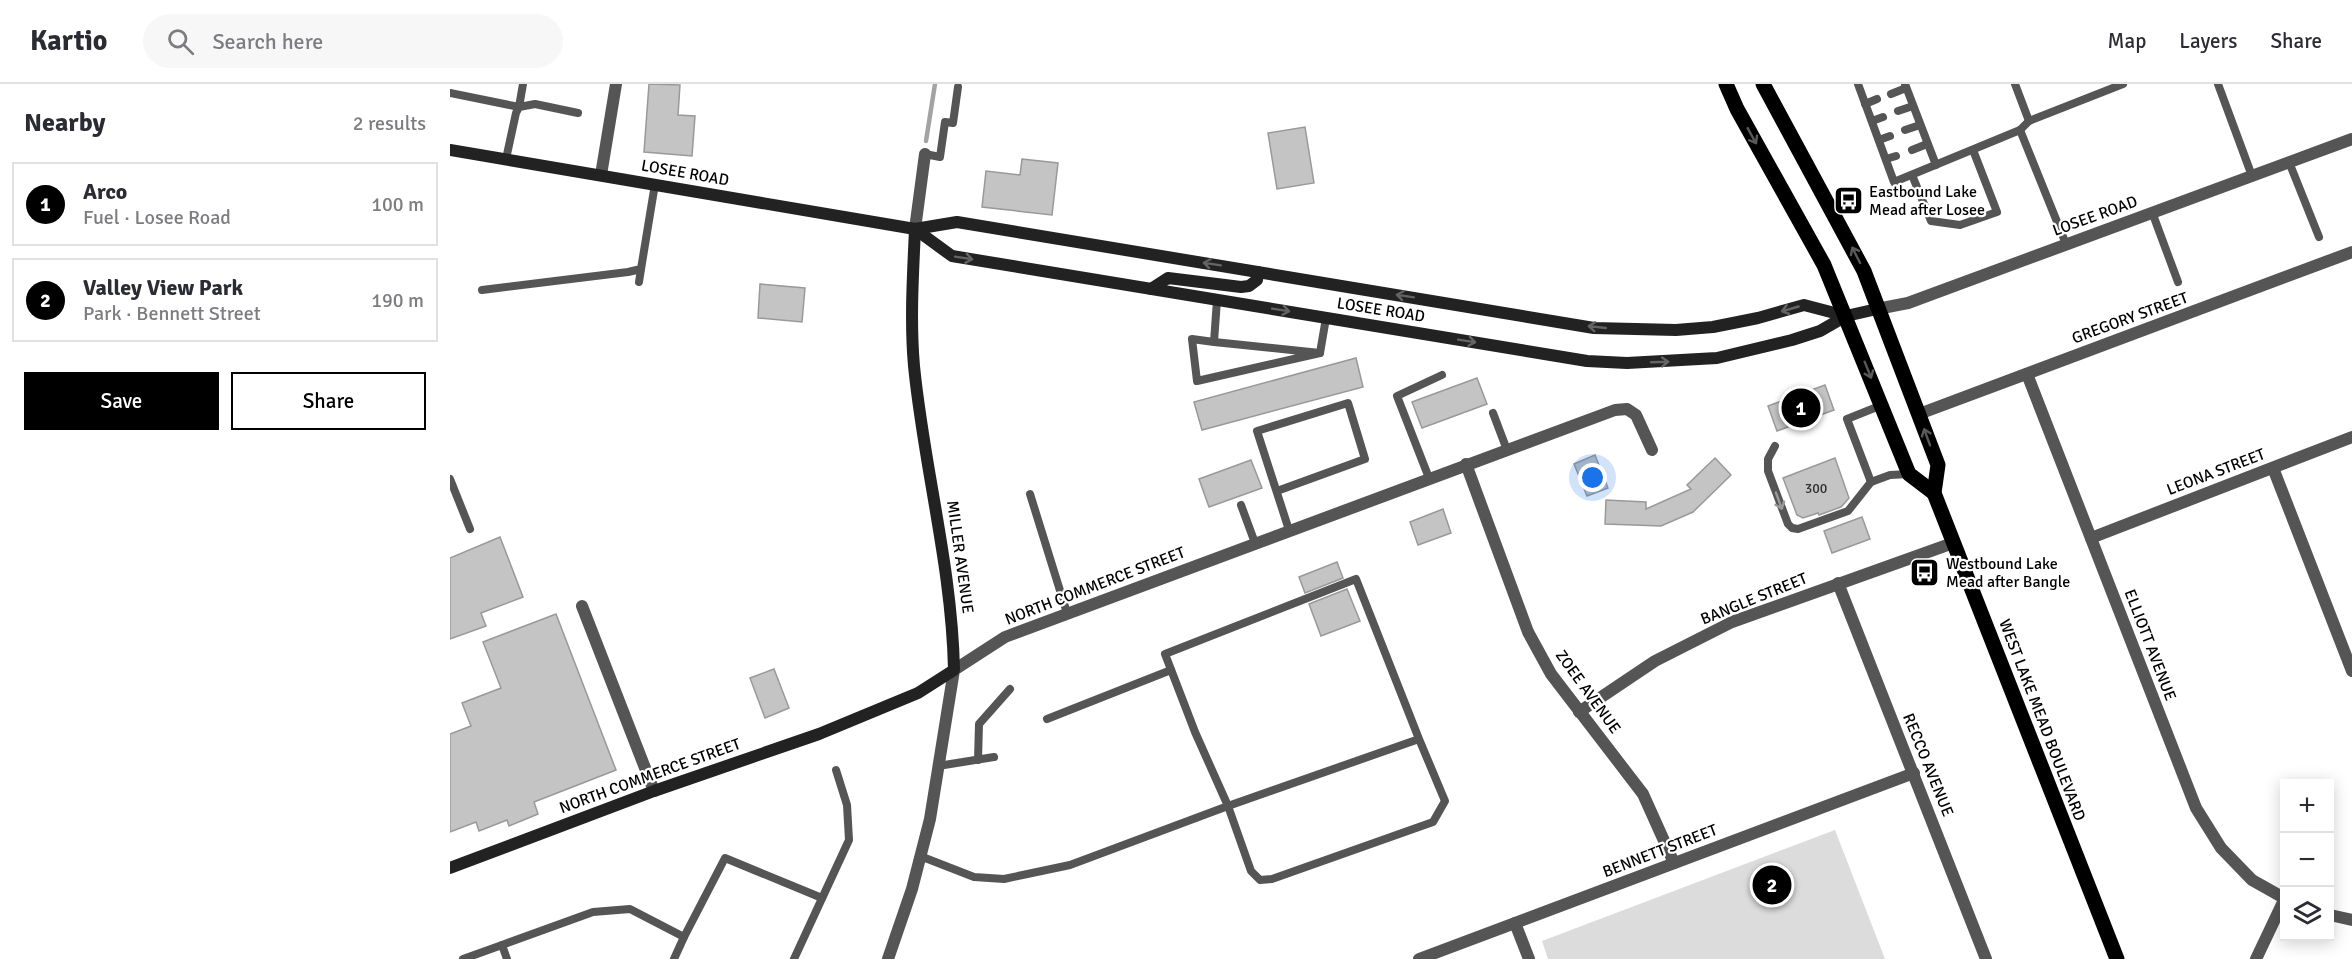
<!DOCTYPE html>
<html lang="en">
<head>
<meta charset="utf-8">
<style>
	:root { --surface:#fff; --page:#f7f7f7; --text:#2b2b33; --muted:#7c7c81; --line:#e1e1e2; --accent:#000 }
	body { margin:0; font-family:Signika,sans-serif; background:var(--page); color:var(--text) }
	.controls { position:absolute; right:18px; bottom:18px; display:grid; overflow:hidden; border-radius:0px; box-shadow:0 3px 15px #0003 }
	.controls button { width:54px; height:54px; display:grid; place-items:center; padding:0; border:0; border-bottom:2px solid var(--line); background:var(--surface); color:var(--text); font:30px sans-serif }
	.you { position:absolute; left:1143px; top:394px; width:21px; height:21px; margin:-15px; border:4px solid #fff; border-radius:50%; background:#1a73e8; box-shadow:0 0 0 9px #1a73e833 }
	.badge { display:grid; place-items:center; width:39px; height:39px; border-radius:50%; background:var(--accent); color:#fff; font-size:20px; font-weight:700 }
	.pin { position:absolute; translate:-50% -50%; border:3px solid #fff; box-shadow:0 2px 6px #0006 }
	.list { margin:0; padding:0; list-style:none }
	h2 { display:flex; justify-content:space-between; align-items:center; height:78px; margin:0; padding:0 24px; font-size:26px }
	h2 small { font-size:20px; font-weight:400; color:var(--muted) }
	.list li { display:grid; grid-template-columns:39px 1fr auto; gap:18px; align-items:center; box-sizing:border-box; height:84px; margin:0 12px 12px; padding:0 12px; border:2px solid var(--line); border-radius:0px }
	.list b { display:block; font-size:22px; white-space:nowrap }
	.list p { margin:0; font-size:20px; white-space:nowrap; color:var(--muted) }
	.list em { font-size:20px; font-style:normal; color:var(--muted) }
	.actions { display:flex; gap:12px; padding:18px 24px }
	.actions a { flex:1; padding:14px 0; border:2px solid var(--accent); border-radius:0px; text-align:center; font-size:21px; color:var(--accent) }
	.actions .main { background:var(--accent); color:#fff }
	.icon { flex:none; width:33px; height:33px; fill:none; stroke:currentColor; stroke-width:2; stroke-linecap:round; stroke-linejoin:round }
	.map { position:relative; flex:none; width:1902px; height:875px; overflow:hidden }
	header { display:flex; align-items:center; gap:36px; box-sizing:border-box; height:84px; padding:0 30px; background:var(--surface); border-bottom:2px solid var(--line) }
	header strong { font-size:28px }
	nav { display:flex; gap:33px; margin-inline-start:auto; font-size:21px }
	.search { width:420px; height:54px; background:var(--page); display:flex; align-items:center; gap:15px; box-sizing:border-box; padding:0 21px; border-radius:33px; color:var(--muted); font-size:22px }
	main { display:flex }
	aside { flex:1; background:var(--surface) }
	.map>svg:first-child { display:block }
	.green { fill:#dcdcdc }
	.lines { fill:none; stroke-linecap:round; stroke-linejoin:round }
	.stream { stroke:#a3a3a3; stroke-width:4.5 }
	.building { fill:#c4c4c4; stroke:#999; stroke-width:1.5 }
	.lane { stroke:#555; stroke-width:8 }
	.street { stroke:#555; stroke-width:12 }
	.secondary { stroke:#222; stroke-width:12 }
	.primary { stroke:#000; stroke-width:15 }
	.oneway { stroke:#595959 }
	.oneway2 { stroke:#646464 }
	.oneway3 { stroke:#999 }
	.labels { text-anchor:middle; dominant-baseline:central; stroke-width:4.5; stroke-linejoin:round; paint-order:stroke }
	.number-label { font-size:14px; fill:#313131 }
	.street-label { font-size:16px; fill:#000; stroke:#fff }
	.poi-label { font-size:16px; fill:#000; stroke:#fff; text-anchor:start }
</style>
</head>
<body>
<header>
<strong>Kartio</strong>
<div class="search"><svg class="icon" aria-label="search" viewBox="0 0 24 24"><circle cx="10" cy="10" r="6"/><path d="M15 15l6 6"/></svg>Search here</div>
<nav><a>Map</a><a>Layers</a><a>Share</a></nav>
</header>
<main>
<aside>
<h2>Nearby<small>2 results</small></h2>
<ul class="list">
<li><span class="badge">1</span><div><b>Arco</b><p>Fuel · Losee Road</p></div><em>100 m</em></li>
<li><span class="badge">2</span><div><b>Valley View Park</b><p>Park · Bennett Street</p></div><em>190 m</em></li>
</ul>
<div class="actions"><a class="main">Save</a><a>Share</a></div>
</aside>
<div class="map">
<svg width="1902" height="875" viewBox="0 0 1902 875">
	<rect width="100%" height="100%" fill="#fff"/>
	<polygon class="green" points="1385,746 1435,875 1098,875 1092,857"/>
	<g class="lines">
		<polyline class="stream" points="476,57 485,0"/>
	</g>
	<g class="building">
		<polygon points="199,0 230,1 228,31 245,32 242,72 194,68"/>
		<polygon points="855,43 864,99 827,105 818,49"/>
		<polygon points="572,75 608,79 602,131 532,123 536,87 570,91"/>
		<polygon points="310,200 355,204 352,238 308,234"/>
		<polygon points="906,274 913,303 752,346 744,318"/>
		<polygon points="1027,294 1037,320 972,344 962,318"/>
		<polygon points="1375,301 1384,326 1327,347 1318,322"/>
		<polygon points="1145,371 1158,404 1137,412 1124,380"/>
		<polygon points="1265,374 1281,391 1243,428 1211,442 1155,440 1156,416 1196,418 1196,425 1241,405 1237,401"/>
		<polygon points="1385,374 1399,414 1391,423 1369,431 1368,429 1353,434 1347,431 1333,394"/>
		<polygon points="801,376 812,404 759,423 749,395"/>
		<polygon points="993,425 1001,449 968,461 960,438"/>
		<polygon points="1412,433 1420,455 1382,469 1374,447"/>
		<polygon points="50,453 73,513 31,529 36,542 0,555 0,474"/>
		<polygon points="887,478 893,494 855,509 849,493"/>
		<polygon points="897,505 910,537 871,552 859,520"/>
		<polygon points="106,530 166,686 84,718 88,730 59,742 57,736 29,747 26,738 0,748 0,650 21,642 12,619 51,604 33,558"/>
		<polygon points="324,585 339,624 315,634 300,594"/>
	</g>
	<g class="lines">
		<g class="lane">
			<polyline points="1408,0 1444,98 1570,46 1616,160"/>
			<polyline points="1455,0 1486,81"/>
			<polyline points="1565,0 1579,37"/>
			<polyline points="1768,0 1802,92"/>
			<polyline points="0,9 69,23 73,0"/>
			<polyline points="1441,10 1456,4"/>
			<polyline points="1415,20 1427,15"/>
			<polyline points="1448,27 1463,22"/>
			<polyline points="1422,37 1433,33"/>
			<polyline points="1455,46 1470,41"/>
			<polyline points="1570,46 1579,37 1673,0"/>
			<polyline points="1429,56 1440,52"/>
			<polyline points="1462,66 1477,60"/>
			<polyline points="475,70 490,73 495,38 503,39 508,3"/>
			<polyline points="56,75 66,29 69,23 85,20 128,29"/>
			<polyline points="1436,75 1446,72"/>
			<polyline points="1839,78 1869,153"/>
			<polyline points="1462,91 1481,137 1510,141 1547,128 1523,66"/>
			<polyline points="1702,128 1728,198"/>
			<polyline points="189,198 191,185"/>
			<polyline points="32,206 178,188 191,185 205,100"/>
			<polyline points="764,258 870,269 747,297 742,255 764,258 767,216"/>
			<polyline points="870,269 876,234"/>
			<polyline points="1432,321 1397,335 1421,398 1440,391 1459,390"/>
			<polyline points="1043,329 1057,366"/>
			<polyline points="1325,362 1318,375 1318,387 1338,440 1342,444 1348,445 1398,427 1421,398"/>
			<polyline points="979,394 947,312 992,291"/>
			<polyline points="0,395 20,445"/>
			<polyline points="827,407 915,375 898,319 807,347 839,446"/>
			<polyline points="580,410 617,529"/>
			<polyline points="791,421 805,459"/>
			<polyline points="597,635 721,586"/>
			<polyline points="528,676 529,640 560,605"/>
			<polyline points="488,682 544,673"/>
			<polyline points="470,772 524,793 554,795 620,781 778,722 969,655 906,495 715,570 745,648 778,722 801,787 810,796 822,795 983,738 995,717 969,655"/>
			<polyline points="234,853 275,774 372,814"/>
			<polyline points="52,861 143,828 180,825 234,853 224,875"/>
			<polyline points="13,875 52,861 57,875"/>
			<polyline points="344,875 399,756 397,721 386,686"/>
		</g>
		<g class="street">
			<polyline points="151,91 166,0"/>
			<polyline points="465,145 475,70"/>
			<polyline points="1427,225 1458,219 1902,55"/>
			<polyline points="1577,290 1746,724 1771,764 1802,796 1834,814"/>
			<polyline points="1469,330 1902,168"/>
			<polyline points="1016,380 1078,548 1101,590 1193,710 1224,779"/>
			<polyline points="1823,384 1902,587"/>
			<polyline points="1641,454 1902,353"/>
			<polyline points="1388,499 1536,875"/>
			<polyline points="132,522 204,707"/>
			<polyline points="1129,628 1205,577 1282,538 1503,459"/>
			<polyline points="1880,831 1902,836"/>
			<polyline points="1065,839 1079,875"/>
			<polyline points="438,875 462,805 480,735 504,586 555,553 1165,326 1177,325 1186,331 1202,366"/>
			<polyline points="969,875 1464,689"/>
			<polyline points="1806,875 1834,816"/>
		</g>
		<g class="secondary">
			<polyline points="0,66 465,145 507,138 1144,244 1226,246 1263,243 1308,234 1354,221 1396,232"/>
			<polyline points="465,145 502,172 1137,277 1177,279 1267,274 1342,256 1370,247 1396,232 1427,225"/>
			<polyline points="701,205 718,194 791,203 799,202 807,196 808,188"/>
			<path d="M0,784L204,707L369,650L468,609L504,586C502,483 474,384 464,282C460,236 463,191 465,145"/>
		</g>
		<g class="primary">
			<polyline points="1276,0 1287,25 1374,181 1459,390 1484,409"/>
			<polyline points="1313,0 1414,187 1488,381 1484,409 1667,875"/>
		</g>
	</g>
	<defs><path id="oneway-shaft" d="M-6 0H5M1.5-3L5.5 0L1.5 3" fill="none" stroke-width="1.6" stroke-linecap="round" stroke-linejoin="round" transform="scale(1.5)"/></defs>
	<g class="oneway">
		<use href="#oneway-shaft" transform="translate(1302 52) rotate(61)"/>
		<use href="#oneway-shaft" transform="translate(1406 171) rotate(-117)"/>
		<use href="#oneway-shaft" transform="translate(1418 286) rotate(68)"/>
		<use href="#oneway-shaft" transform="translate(1477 353) rotate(-110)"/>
	</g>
	<g class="oneway2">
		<use href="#oneway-shaft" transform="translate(514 174) rotate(9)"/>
		<use href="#oneway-shaft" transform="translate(762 180) rotate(-171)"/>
		<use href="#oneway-shaft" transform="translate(955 212) rotate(-171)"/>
		<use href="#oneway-shaft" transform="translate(1340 225) rotate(164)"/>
		<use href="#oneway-shaft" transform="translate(831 226) rotate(9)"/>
		<use href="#oneway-shaft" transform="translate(1147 243) rotate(-174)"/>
		<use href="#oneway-shaft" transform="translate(1017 257) rotate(9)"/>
		<use href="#oneway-shaft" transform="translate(1210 278) rotate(-2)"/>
	</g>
	<use class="oneway3" href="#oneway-shaft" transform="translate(1329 417) rotate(70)"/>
	<defs>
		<symbol id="bus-square" viewBox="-11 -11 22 22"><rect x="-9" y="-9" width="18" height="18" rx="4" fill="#000" stroke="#fff"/><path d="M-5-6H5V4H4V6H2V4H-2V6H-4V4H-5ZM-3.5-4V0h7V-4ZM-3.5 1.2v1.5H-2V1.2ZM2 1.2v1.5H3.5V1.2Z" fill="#fff"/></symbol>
	</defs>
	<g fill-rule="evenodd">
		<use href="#bus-square" x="1382" y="100" width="33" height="33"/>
		<use href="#bus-square" x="1458" y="472" width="33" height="33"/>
	</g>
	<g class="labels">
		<g class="number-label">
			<text x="1366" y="404">300</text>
		</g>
		<g class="street-label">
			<text transform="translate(235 89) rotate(10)">LOSEE ROAD</text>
			<text transform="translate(1645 132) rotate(-20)">LOSEE ROAD</text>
			<text transform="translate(931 226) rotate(9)">LOSEE ROAD</text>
			<text transform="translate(1680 234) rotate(-20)">GREGORY STREET</text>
			<text transform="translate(1766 388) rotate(-21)">LEONA STREET</text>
			<text transform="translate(510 473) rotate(82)">MILLER AVENUE</text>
			<text transform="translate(645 502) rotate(-21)">NORTH COMMERCE STREET</text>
			<text transform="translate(1304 515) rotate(-22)">BANGLE STREET</text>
			<text transform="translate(1700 561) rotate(69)">ELLIOTT AVENUE</text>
			<text transform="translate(1138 608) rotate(54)">ZOEE AVENUE</text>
			<text transform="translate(1592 636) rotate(69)">WEST LAKE MEAD BOULEVARD</text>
			<text transform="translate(1478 681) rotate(68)">RECCO AVENUE</text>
			<text transform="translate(200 692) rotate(-20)">NORTH COMMERCE STREET</text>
			<text transform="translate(1210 767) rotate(-21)">BENNETT STREET</text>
		</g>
		<g class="poi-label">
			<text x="1419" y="108">Eastbound Lake<tspan x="1419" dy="18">Mead after Losee</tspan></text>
			<text x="1496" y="480">Westbound Lake<tspan x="1496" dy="18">Mead after Bangle</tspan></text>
		</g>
	</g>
</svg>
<div class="controls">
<button>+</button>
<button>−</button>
<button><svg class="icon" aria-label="layers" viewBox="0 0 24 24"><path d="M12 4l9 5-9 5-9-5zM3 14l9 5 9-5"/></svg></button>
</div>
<div class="you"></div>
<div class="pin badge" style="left:1351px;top:324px">1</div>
<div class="pin badge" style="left:1322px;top:801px">2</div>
</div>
</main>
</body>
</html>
